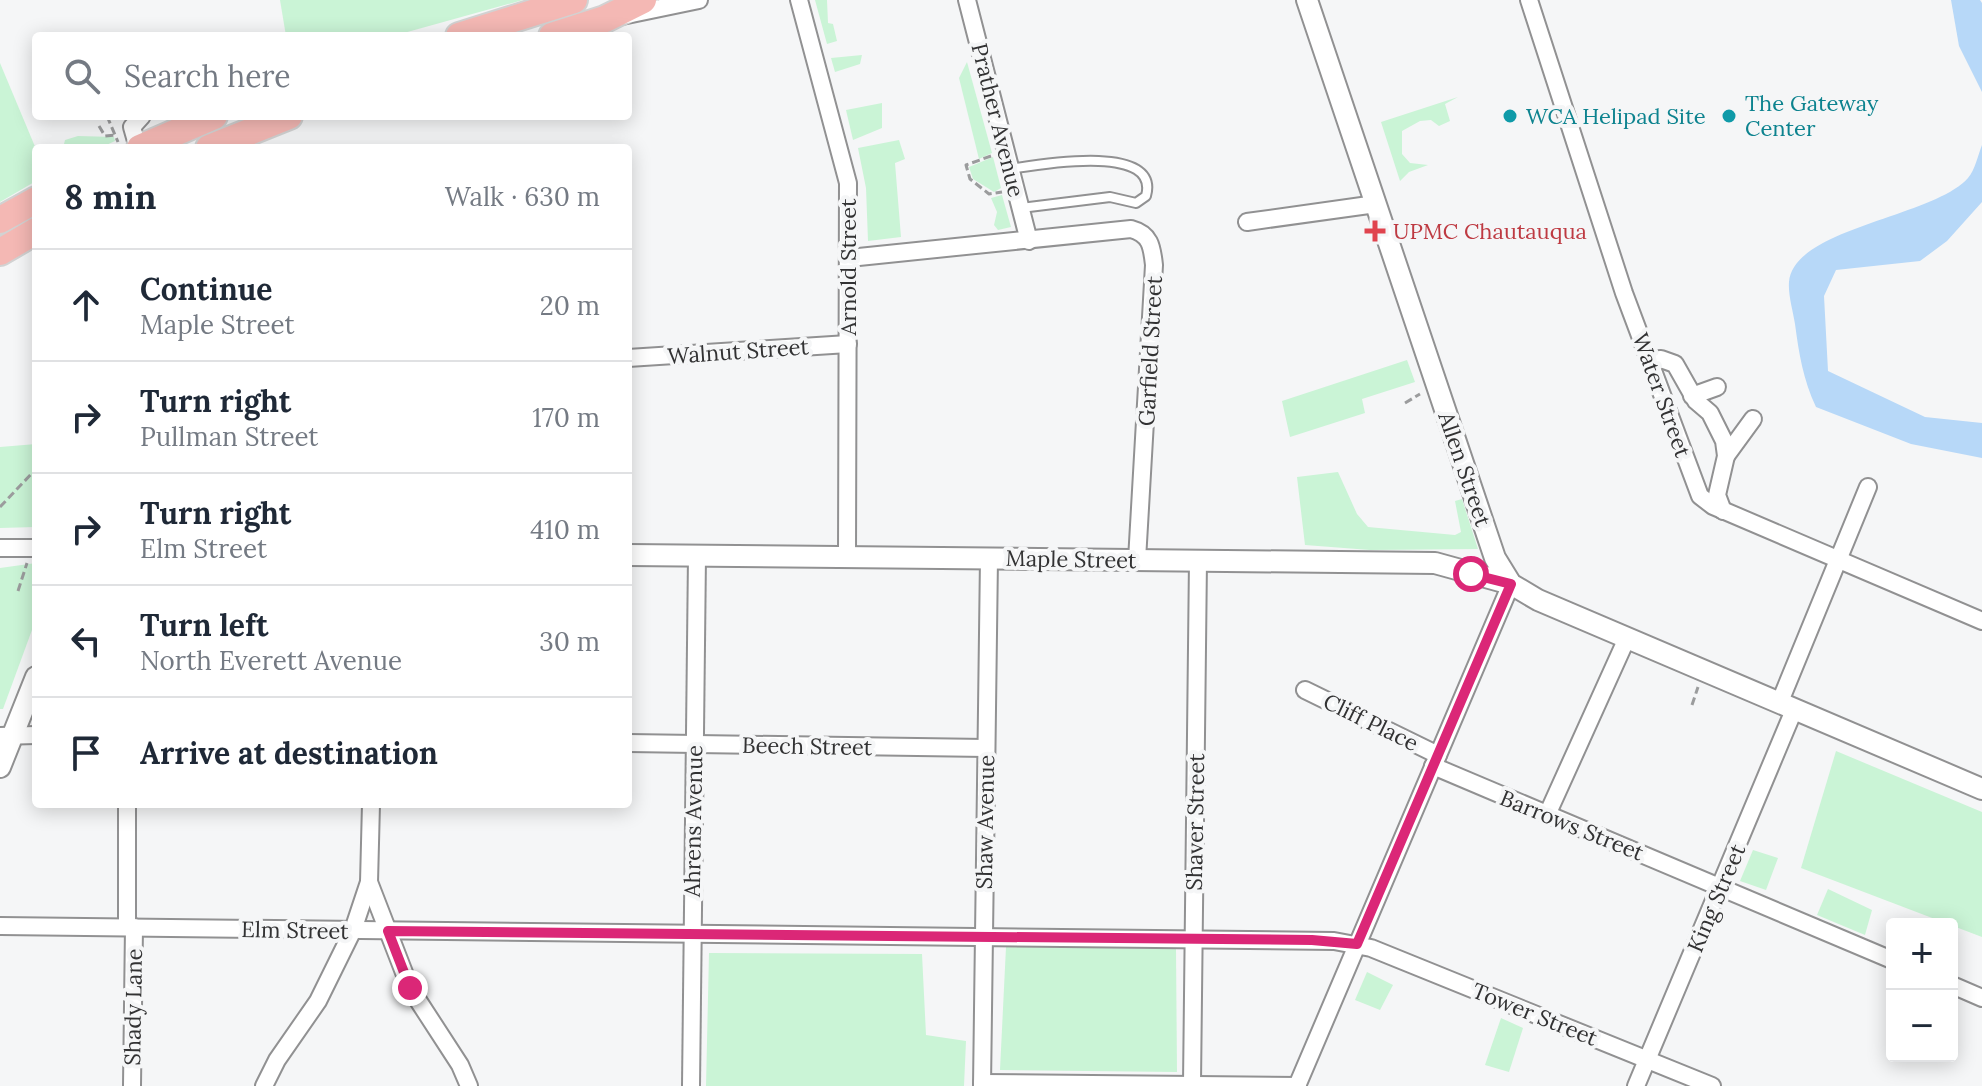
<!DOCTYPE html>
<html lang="en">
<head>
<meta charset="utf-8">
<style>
	:root { --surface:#fff; --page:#f6f6f7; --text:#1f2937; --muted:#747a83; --line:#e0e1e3 }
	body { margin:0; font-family:Lora,serif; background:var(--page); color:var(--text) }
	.controls { position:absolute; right:24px; bottom:24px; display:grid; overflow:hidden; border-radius:8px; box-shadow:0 4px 20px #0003 }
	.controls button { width:72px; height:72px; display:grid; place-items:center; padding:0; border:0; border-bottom:2px solid var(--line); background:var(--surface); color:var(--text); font:40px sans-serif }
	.stop { position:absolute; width:24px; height:24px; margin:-18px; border:6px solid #db2777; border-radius:50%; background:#fff }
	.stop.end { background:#db2777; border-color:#fff; box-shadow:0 2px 8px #0008 }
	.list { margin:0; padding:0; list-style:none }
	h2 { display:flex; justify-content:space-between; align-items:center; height:104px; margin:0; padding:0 32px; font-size:34px }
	h2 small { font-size:26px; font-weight:400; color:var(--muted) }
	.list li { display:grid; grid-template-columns:52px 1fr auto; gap:24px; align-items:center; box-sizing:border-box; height:112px; padding:0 32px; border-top:2px solid var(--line) }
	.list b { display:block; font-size:30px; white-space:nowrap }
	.list p { margin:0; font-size:26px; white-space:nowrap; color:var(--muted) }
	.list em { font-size:26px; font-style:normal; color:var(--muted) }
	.icon { flex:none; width:44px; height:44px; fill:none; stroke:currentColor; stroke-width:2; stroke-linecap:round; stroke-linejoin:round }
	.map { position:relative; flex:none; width:1982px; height:1086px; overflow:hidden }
	.search { position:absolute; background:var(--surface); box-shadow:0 4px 20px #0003; left:32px; top:32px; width:600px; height:88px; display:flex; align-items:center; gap:20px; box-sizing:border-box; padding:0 28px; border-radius:8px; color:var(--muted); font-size:30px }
	.panel { position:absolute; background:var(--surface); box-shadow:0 4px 20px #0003; left:32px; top:144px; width:600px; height:664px; border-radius:8px }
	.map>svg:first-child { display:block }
	.green { fill:#caf4d6 }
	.water { fill:#b7d8f8 }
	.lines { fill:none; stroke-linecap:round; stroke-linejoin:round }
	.service-casing { stroke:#919192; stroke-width:12 }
	.minor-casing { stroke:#919192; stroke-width:20 }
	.tertiary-casing { stroke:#919192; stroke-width:24 }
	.trunk-casing { stroke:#d2d2d2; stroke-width:30 }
	.path { stroke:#9b9c9d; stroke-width:3; stroke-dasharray:8 4; stroke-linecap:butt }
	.service { stroke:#fff; stroke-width:8 }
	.minor { stroke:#fff; stroke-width:16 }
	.tertiary { stroke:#fff; stroke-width:20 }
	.trunk { stroke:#f4b8b4; stroke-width:26 }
	.route { stroke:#db2777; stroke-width:10 }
	.culture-dot { fill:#0f9aa8; stroke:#f5f6f7; stroke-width:3 }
	.health-dot { fill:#e0444e; stroke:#f5f6f7; stroke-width:3 }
	.labels { text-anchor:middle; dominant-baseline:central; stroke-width:8; stroke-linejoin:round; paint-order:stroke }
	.culture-label { font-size:22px; fill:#0d838f; stroke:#f5f6f7; text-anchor:start }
	.street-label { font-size:22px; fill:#323233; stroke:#f5f6f7 }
	.health-label { font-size:22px; fill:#be3a42; stroke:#f5f6f7; text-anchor:start }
</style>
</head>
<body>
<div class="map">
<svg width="1982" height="1086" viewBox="0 0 1982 1086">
	<rect width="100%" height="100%" fill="#f5f6f7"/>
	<g class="green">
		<polygon points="280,0 523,0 393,36 286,36"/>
		<polygon points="815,0 827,0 828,23 833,24 837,41 827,44"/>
		<polygon points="862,55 860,64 835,72 831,58"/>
		<polygon points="967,62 992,153 979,159 959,78"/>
		<polygon points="0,63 36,149 36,181 0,202"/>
		<polygon points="1458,97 1445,104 1450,121 1439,126 1431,120 1420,121 1402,131 1402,154 1410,163 1428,165 1409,172 1400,181 1381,122"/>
		<polygon points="882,103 882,128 853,140 846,110"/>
		<polygon points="78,136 114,137 115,141 100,148 63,148 65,140"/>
		<polygon points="899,140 905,159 895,163 901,237 868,241 866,188 858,148"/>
		<polygon points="993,157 1001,188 994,192 973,179 969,167"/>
		<polygon points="1002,195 1011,227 998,230 994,225 997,212 991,198"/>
		<polygon points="1407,360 1415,382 1362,399 1365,413 1290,437 1282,401"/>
		<polygon points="36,444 36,527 0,528 0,447"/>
		<polygon points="1338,472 1357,514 1368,527 1455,535 1461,532 1455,501 1462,499 1478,549 1370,550 1305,545 1297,477"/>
		<polygon points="36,563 36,619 3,709 0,709 0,568"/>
		<polygon points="1836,751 1982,812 1982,937 1801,868"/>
		<polygon points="1753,850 1778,858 1766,890 1740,881"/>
		<polygon points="1828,889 1872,910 1865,935 1817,915"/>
		<polygon points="1006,947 1176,949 1177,1072 1000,1070"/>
		<polygon points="709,953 922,954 926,1035 966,1041 964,1086 706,1086"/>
		<polygon points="1367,972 1393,985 1380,1010 1355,1000"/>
		<polygon points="1501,1018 1523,1028 1509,1072 1485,1065"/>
	</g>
	<g class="water">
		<polygon points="1951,0 1980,0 1982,3 1982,92 1959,46"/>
		<path d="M1982,145V202L1947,241L1920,261L1836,270L1824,296L1828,371L1925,417L1982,423V458L1911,444L1816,407C1803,379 1799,354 1795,324C1793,311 1788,295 1789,282C1793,228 1934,217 1968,178C1975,170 1978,155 1982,145Z"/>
	</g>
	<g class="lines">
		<defs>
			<path id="service" d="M1010,169C1036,165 1161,142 1146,196L1136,203L1110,197L1021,208"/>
			<g id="minor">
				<polyline points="799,0 848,183 847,556"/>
				<polyline points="967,0 1029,241"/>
				<polyline points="1529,0 1624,293 1700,496 1713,506 1982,621"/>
				<polyline points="622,16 699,0"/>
				<polyline points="138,148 132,127 142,116"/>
				<polyline points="1247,222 1376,204"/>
				<path d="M849,258L1131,229C1150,234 1152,246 1154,265L1137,560"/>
				<polyline points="628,358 848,344"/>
				<polyline points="1649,360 1661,359 1675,364 1696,401 1710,413 1724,441 1726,456 1717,495 1723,511"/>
				<polyline points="1692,396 1717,387"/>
				<polyline points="1726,456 1753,419"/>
				<polyline points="0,548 36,548"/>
				<polyline points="1305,690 1438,755"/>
				<polyline points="1779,704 1868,487"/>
				<polyline points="0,736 36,735"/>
				<polyline points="628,743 986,748"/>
				<polyline points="1433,766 1892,960"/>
				<polyline points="1547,815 1627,638"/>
				<polyline points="369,882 410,988 460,1065 469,1086"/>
				<polyline points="0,926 1334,941 1371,948 1712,1086"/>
				<polyline points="127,927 127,804"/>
				<polyline points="1952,985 1982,998"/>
				<polyline points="982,1083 1298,1086"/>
				<polyline points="1192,1083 1198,560"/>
				<polyline points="132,1086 134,927"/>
				<polyline points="264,1086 277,1060 318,1001 353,930 369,882 371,804"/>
				<polyline points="691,1086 697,556"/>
				<polyline points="982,1086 989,558"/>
				<polyline points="1297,1086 1511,584"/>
				<polyline points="1636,1086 1794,710"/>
			</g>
			<g id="tertiary">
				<polyline points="1307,0 1495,558 1511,584 1538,600 1982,789"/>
				<polyline points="628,555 1435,563 1511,584"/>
				<polyline points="0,767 36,677"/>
			</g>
			<g id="trunk">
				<polyline points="459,36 574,0"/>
				<polyline points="552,36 605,19 643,0"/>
				<polyline points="140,148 214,116"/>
				<polyline points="209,148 289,116"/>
				<polyline points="0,220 36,200"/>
				<polyline points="0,252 36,231"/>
			</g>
		</defs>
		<use href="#service" class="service-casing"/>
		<use href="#minor" class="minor-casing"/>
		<use href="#tertiary" class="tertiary-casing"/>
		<use href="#trunk" class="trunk-casing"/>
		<g class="path">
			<polyline points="107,116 118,142"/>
			<polyline points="99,126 105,136 115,135"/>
			<polyline points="991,156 966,165 970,179 989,194 1002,192"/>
			<polyline points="1405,403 1420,394"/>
			<polyline points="0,507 36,469"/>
			<polyline points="18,591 27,563"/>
			<polyline points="1692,705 1698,687"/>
		</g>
		<use href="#service" class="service"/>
		<use href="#minor" class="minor"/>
		<use href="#tertiary" class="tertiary"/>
		<use href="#trunk" class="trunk"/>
	</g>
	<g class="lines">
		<polyline class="route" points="410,988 388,931 1312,940 1357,944 1511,584 1471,574"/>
	</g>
	<g class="culture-dot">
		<circle cx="1510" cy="116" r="8"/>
		<circle cx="1729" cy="116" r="8"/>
	</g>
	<path class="health-dot" d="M1371 219h8v8h8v8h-8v8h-8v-8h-8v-8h8z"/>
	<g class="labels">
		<g class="culture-label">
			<text x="1745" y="103">The Gateway<tspan x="1745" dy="25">Center</tspan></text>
			<text x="1526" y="116">WCA Helipad Site</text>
		</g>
		<g class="street-label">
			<text transform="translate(998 120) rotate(76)">Prather Avenue</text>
			<text transform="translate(848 267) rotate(-90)">Arnold Street</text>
			<text transform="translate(738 351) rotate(-4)">Walnut Street</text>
			<text transform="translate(1150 351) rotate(-87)">Garfield Street</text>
			<text transform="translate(1662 395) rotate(70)">Water Street</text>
			<text transform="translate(1465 469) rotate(71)">Allen Street</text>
			<text transform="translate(1071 559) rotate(1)">Maple Street</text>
			<text transform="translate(1371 722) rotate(26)">Cliff Place</text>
			<text transform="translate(807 746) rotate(1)">Beech Street</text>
			<text transform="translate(693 821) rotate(-89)">Ahrens Avenue</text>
			<text transform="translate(985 822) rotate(-89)">Shaw Avenue</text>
			<text transform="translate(1195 822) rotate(-89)">Shaver Street</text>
			<text transform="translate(1572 825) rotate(22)">Barrows Street</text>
			<text transform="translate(1716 898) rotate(-67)">King Street</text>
			<text transform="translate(295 930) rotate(1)">Elm Street</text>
			<text transform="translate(133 1007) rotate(-89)">Shady Lane</text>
			<text transform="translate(1535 1014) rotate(22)">Tower Street</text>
		</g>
		<g class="health-label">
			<text x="1393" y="231">UPMC Chautauqua</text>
		</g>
	</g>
</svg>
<div class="controls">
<button>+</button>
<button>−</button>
</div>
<div class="stop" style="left:1471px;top:574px"></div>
<div class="stop end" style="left:410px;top:988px"></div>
<div class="search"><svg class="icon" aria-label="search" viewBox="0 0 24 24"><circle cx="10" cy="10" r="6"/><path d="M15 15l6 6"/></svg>Search here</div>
<section class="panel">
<h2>8 min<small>Walk · 630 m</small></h2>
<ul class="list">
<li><svg class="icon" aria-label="ahead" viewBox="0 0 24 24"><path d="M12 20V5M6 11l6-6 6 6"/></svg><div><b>Continue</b><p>Maple Street</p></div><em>20 m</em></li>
<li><svg class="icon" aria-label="right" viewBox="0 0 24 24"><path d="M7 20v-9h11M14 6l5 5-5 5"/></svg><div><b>Turn right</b><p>Pullman Street</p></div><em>170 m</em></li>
<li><svg class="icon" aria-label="right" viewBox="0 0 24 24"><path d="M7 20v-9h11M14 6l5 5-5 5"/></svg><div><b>Turn right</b><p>Elm Street</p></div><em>410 m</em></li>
<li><svg class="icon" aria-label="left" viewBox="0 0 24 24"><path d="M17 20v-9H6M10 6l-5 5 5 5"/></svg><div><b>Turn left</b><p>North Everett Avenue</p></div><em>30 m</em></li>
<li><svg class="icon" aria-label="arrive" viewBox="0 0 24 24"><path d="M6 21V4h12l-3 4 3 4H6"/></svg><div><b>Arrive at destination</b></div></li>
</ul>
</section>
</div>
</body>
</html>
